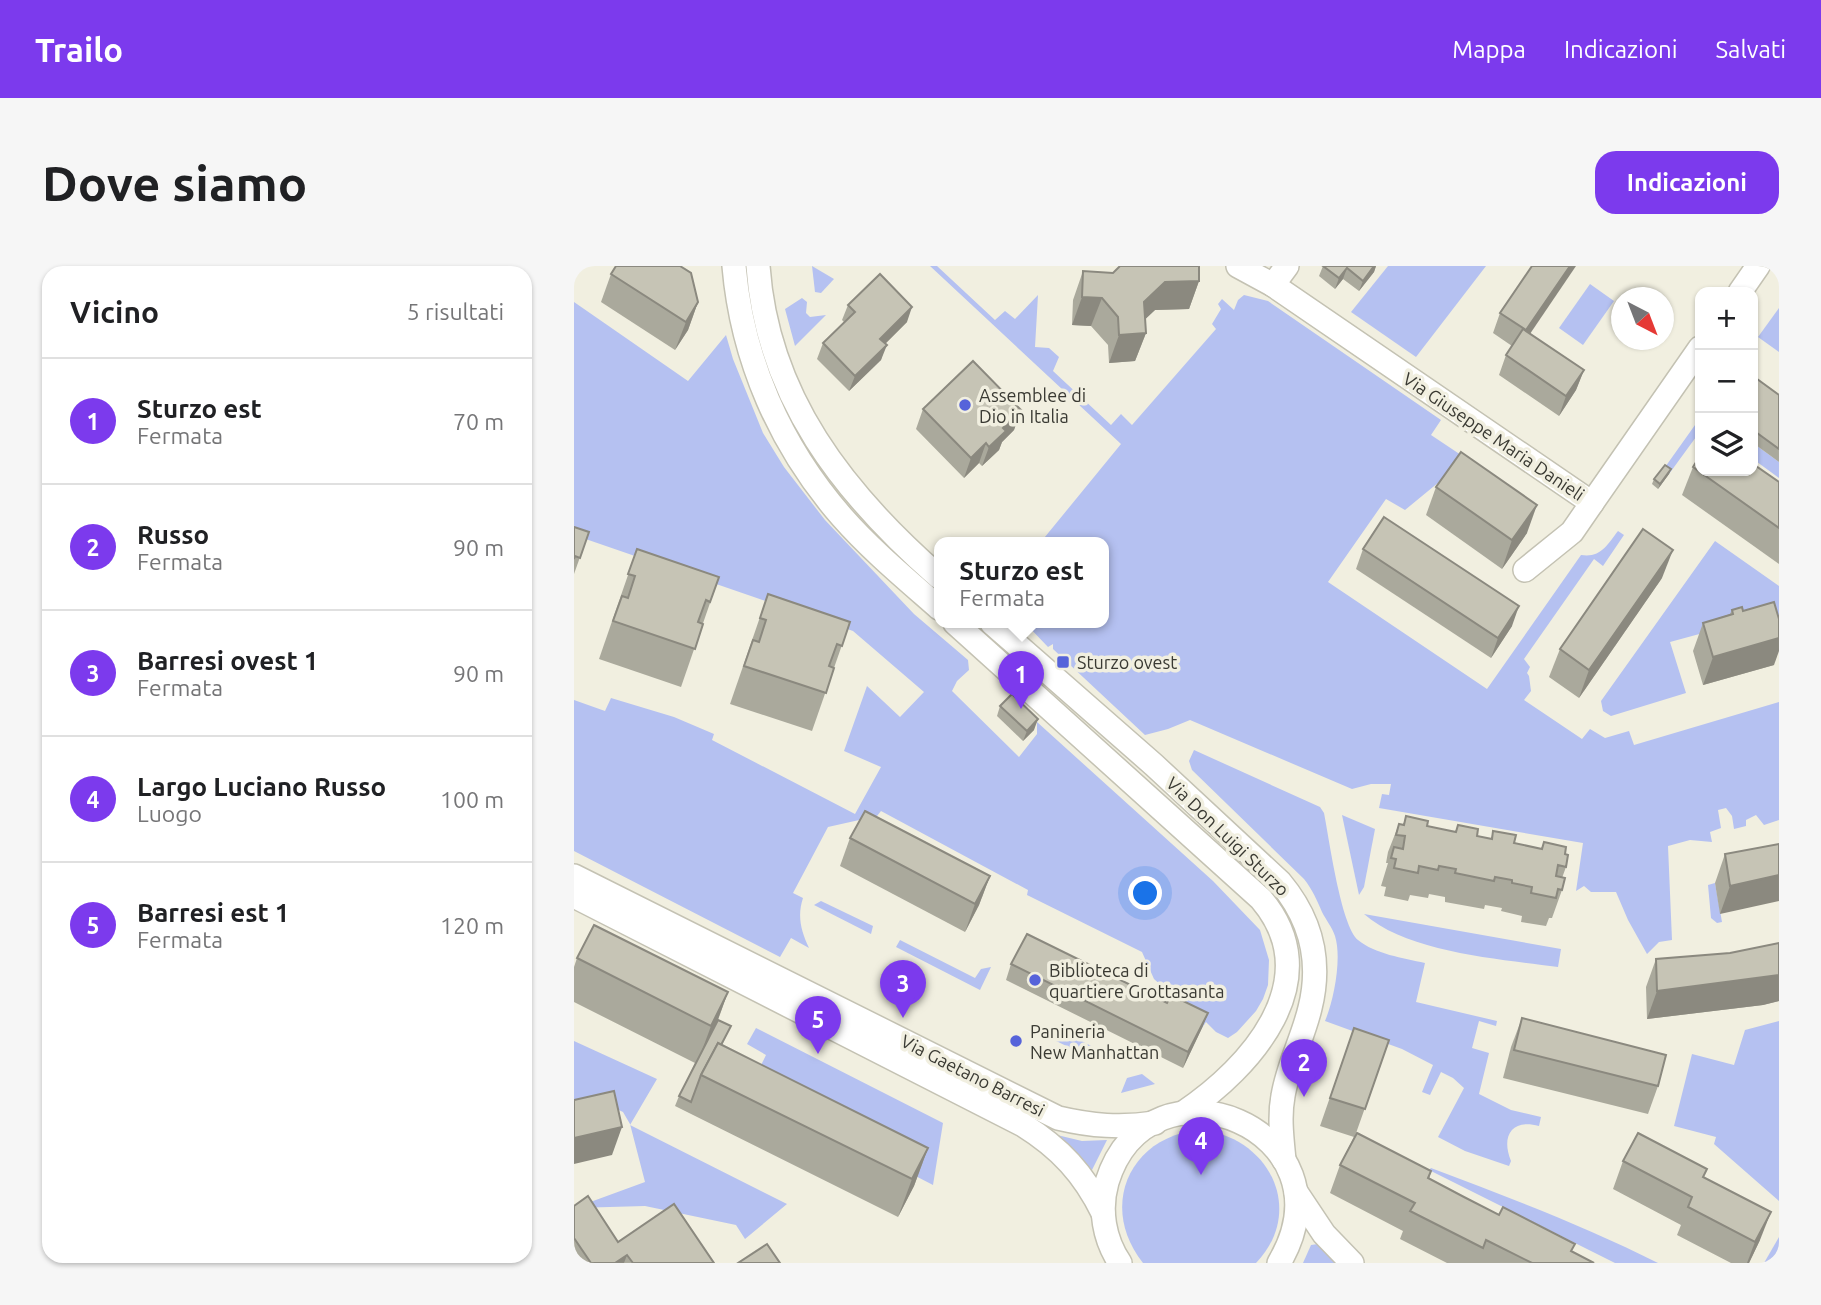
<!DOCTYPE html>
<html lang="it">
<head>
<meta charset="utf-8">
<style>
	:root { --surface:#fff; --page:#f6f6f6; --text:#202124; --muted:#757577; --line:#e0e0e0; --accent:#7c3aed }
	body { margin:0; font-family:Ubuntu,sans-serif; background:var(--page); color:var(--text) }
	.controls { position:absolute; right:21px; top:21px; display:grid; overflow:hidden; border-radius:14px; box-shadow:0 2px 5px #0004 }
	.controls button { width:63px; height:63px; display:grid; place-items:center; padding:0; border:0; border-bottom:2px solid var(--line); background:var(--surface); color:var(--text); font:35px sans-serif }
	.compass { position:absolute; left:1037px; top:21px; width:63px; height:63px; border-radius:50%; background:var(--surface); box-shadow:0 2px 5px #0004; rotate:138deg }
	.you { position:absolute; left:572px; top:628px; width:24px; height:24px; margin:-18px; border:5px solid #fff; border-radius:50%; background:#1a73e8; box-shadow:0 0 0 10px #1a73e833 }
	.badge { display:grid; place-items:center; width:46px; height:46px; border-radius:50%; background:var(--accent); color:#fff; font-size:23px; font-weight:700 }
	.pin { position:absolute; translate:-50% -58px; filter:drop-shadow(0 2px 4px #0008) }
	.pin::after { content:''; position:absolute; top:37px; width:24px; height:21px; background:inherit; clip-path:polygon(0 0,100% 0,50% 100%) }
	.popup { position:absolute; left:360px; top:271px; width:175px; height:91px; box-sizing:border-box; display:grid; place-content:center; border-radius:14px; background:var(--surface); filter:drop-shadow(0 2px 5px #0005); font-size:23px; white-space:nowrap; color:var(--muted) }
	.popup b { font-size:26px; color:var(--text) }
	.popup::after { content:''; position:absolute; left:50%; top:100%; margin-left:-14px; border:14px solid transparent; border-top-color:var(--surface) }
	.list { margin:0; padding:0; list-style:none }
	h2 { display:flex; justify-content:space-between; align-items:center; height:91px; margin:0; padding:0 28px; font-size:30px }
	h2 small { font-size:23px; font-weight:400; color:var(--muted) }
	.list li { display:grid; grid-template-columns:46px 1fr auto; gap:21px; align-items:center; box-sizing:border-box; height:126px; padding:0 28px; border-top:2px solid var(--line) }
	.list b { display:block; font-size:26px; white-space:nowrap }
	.list p { margin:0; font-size:23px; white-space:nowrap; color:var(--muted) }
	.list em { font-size:23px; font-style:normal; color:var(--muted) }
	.icon { flex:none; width:38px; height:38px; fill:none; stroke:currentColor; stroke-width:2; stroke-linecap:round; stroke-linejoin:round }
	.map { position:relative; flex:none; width:1205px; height:997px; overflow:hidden; border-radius:21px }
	header { display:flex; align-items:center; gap:42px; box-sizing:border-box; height:98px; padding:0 35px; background:var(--accent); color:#fff }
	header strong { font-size:33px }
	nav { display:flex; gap:38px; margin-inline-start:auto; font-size:24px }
	.intro { display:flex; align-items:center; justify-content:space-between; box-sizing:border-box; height:168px; padding:0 42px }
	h1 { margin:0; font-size:49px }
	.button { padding:18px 32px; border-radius:21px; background:var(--accent); color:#fff; font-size:24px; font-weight:700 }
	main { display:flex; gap:42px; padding:0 42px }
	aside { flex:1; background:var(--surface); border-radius:21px; box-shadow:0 2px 5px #0004 }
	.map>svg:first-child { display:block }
	.green { fill:#b5c1f1 }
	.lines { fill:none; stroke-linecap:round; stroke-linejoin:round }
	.minor-casing { stroke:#c4c2b3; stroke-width:26 }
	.minor { stroke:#fff; stroke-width:23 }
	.wall { fill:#aaa99c }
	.shaded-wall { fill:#8b897f }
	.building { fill:#c6c4b5; stroke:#8b897f; stroke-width:2 }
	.poi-dot { fill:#5663da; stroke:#f1efe0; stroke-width:2.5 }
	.labels { text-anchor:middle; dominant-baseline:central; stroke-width:7; stroke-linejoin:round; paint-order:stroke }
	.poi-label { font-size:18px; fill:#3a3a33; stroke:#f1efe0; text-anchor:start }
	.street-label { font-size:18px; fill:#3a3a33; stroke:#f1efe0 }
</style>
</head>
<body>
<header>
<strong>Trailo</strong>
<nav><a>Mappa</a><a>Indicazioni</a><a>Salvati</a></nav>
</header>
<div class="intro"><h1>Dove siamo</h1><a class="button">Indicazioni</a></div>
<main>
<aside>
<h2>Vicino<small>5 risultati</small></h2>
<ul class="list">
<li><span class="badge">1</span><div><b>Sturzo est</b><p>Fermata</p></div><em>70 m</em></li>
<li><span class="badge">2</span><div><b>Russo</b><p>Fermata</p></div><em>90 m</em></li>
<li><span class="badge">3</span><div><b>Barresi ovest 1</b><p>Fermata</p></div><em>90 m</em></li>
<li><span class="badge">4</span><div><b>Largo Luciano Russo</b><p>Luogo</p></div><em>100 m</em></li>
<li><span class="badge">5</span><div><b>Barresi est 1</b><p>Fermata</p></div><em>120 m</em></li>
</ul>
</aside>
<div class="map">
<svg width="1205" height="997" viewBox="0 0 1205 997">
	<rect width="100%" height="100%" fill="#f1efe0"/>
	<g class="green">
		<polygon points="238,0 260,13 247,27 241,26"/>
		<path d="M356,0H363L421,54L431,45L441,53L464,29L461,81L475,82L485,91L479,105L537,159L547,148L558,159L642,63L638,58L647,43L644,38L648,33L660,44L664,34L670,29L694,35L867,154L857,169L893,193L831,244L812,233L754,316L913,423L1007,289C1027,292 1033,279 1044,265L1050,269L1029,300L1020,293L950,393L956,401L953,407L955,410L957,425L950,434L1008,473L1016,463L1031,472L1055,465L1060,479L1205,436V554L1190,559L1182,549L1172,554V560L1160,563L1158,550L1152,542L1144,544L1147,562L1136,566L1138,576L1116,574L1094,580L1098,674L1085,676L1073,688L1054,654L1042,626H1017L1010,620L1002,625L1009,577L805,542L808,528L815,529L817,518H797L778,523L616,454L594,463L571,469L479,383V378L474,381L451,357H529V277H466L547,178Z"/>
		<polygon points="814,0 912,0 842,91 777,46"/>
		<polygon points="1016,18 1040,35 1009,79 985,62"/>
		<polygon points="228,32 233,36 232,47 236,51 252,49 221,80 211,43"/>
		<path d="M0,36L114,115L152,69L159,93L189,167L210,201L251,254L340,348L394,394L395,404L383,415L378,425L445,491L463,468V456L639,615L686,664L695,694L694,719L689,733L682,745L663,766L654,772L642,766L632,756L628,762L599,748L609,729L590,722L580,713L568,686L453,629L454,624L307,545L303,550L254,561L219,627L229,632C223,650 227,665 235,682L217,672L206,691L0,585V434L31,445L37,432L100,451L140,468L138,474L281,548L307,501L270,485L293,420L326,451L350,426L279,365L0,269Z"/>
		<polygon points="1205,42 1205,86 1184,71"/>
		<polygon points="1126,152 1126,174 1122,171 1095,208 1089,204"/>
		<polygon points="1179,177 1205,196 1205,212 1179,193"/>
		<polygon points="1141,275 1205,320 1205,363 1199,348 1096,376 1112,427 1037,450 1029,445 1027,435"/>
		<path d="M620,484L746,541L750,547C755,572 767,660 784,674C801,688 829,692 851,697L842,736L923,755L922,760L905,755L898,782L915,787L905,828L937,844L967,851L965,860C937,852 927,871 937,895L935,900L891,885L864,871L890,822L879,812L867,806L856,829L848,826L859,799L828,783L751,755C760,734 768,692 761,670C758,661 752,654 748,646C743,634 738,623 730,613L618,504L615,495Z"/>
		<polygon points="768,549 801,563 790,621 785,629"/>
		<polygon points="1141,617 1148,656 1143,657 1137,652 1134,619"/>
		<polygon points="247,635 299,660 297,668 240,639"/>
		<path d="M790,648L987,683L984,701C927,693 834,687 790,648Z"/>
		<polygon points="326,674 401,712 407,703 417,701 406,724 322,681"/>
		<polygon points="1205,755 1205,935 1140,878 1142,871 1100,860 1118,788 1160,799 1171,764"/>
		<polygon points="480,761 531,787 533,793 525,796 476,772 474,767"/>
		<polygon points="182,762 369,857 359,919 175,824 192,789 173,778"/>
		<polygon points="0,775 83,813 56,859 213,938 171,973 162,959 71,940 0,942 71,916 56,858 49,846 24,834 0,838"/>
		<polygon points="568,808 581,818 547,827 553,812"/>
		<path d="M625,864C694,869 733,944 682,997H569C525,942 554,871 625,864Z"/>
		<polygon points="483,869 508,875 533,874 517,906"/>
		<path d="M857,902C934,931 1011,960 1084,997H1041L855,904Z"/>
		<polygon points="1205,971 1205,997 1190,997"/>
		<polygon points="744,978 763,997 729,997 737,979"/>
	</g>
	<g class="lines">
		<defs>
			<g id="minor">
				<path d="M160,0C168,93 206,180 268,251C297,284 332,313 365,342"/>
				<path d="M184,0C193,131 270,228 365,311"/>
				<polyline points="664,0 699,19 1018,237 1126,82"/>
				<polyline points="699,19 713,0"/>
				<polyline points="1166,26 1184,0"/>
				<polyline points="951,304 998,266 1018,237"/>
				<path d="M381,357L687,633C755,713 678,801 609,847"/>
				<path d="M418,357L580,499L706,616C737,653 748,694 736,742C729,772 714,799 709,830C705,851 708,873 710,894"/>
				<path d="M0,610L484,852C518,860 547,862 581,857"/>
				<path d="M0,630L449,859C486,882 510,908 529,947"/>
				<polyline points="722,926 750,968 778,997"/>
				<path d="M546,997C530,973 525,944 533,916C575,779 784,864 705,997"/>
			</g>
		</defs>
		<use href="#minor" class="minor-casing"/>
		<use href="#minor" class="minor"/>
	</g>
	<g class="wall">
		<polygon points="749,0 802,0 800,6 785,25 769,13 761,23 745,10"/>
		<polygon points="509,5 625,15 615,43 581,44 571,53 572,67 561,95 535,97 534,79 517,60 498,59 499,34"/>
		<polygon points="37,8 124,36 114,64 101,84 27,36"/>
		<polygon points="274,39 333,56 311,78 307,94 275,125 243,93 249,77 270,56 268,54"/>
		<polygon points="926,47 1010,104 1002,124 985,150 925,109 932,89 938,80 919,67"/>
		<polygon points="1179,110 1205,129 1205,196 1179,177"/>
		<polygon points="349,143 447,144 440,164 428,176 425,184 408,200 405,197 390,212 342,163"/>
		<polygon points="1119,201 1205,216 1205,298 1108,229"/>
		<polygon points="1097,203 1095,208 1084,223 1078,218 1080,213"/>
		<polygon points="862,221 953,267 928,303 852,249"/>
		<polygon points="0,261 15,266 0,308"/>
		<polygon points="63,283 145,311 107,421 25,393"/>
		<polygon points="789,283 938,360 917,392 782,303"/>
		<polygon points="1088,312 1005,432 975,411 986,383"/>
		<polygon points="194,328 276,356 238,465 156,438"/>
		<polygon points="1158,344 1169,345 1200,399 1129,419 1119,385 1129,357 1156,348"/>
		<polygon points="426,440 460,464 449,475 423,450"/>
		<polygon points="832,550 853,560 881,566 884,559 903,570 917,573 919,565 940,577 967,583 970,576 991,588 992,601 988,612 988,624 978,652 975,652 972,660 947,656 948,650 927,645 928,642 911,639 910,643 871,636 871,631 855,628 854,632 836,629 834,635 810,630 812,621 807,620 814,597 812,597 814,586 825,558 829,559"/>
		<polygon points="276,572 416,610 405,639 391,666 266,600"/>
		<polygon points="1199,580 1146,648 1141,617 1151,588"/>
		<polygon points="1205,677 1205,735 1189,739 1073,753 1072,721 1082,693 1156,687"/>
		<polygon points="3,692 154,726 144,754 157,760 148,779 354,882 340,920 324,951 101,840 105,830 121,797 0,736 0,701"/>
		<polygon points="437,698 593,737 634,747 628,762 609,802 432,714"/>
		<polygon points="948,752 1084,820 1074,848 929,812 937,781"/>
		<polygon points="780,762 815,774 781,870 857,905 855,913 1020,997 873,997 826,973 829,965 756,927 766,899 780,871 746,860"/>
		<polygon points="1049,895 1130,912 1186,974 1175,997 1157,997 1103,969 1107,959 1039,923"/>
		<polygon points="0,940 44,976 140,997 0,997"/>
	</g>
	<g class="shaded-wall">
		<polygon points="800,0 802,0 800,6 785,25 789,15"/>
		<polygon points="996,0 1002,0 945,84 952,64"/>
		<polygon points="773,2 769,13 761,23 765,12"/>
		<polygon points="625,15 615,43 581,44 560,64 570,36 591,16"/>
		<polygon points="508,31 528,32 517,60 498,59"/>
		<polygon points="124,36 114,64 101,84 112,56"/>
		<polygon points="338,41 333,56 301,88 306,73"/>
		<polygon points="572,67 561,95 535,97 545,69"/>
		<polygon points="313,79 307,94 275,125 281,110"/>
		<polygon points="1010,104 1002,124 985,150 992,130"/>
		<polygon points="447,144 440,164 428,176 425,184 408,200 415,181 429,162"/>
		<polygon points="412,177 405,197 390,212 397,192"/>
		<polygon points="1097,203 1095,208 1084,223 1086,218"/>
		<polygon points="963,239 953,267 928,303 938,274"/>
		<polygon points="1099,284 1088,312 1005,432 1015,404"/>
		<polygon points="945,340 938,360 917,392 924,372"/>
		<polygon points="1205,372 1205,385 1200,399 1129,419 1139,391"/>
		<polygon points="464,453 460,464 449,475 453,465"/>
		<polygon points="1205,609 1205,635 1146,648 1156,620"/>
		<polygon points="416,610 405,639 391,666 401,638"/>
		<polygon points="1205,709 1205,735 1189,739 1073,753 1083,725"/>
		<polygon points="154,726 140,764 123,798 137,760"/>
		<polygon points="634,747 628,762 609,802 614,786"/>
		<polygon points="48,861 38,889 0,898 0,872"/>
		<polygon points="354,882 340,920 324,951 338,913"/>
		<polygon points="1197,946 1186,974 1175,997 1173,997 1181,976"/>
		<polygon points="53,989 50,997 41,997"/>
	</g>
	<g class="building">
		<polygon points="42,0 106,0 117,7 124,36 112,56 37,8"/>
		<polygon points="546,0 625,0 625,15 591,16 570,36 572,67 545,69 544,51 528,32 508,31 509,5 539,7"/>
		<polygon points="749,0 800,0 789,15 773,2 765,12"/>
		<polygon points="958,0 996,0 952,64 926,47"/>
		<polygon points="306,8 338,41 306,73 313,79 281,110 249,77 281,46 274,39"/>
		<polygon points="949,63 1010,104 992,130 932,89"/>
		<polygon points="399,95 447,144 429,162 432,165 415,181 412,177 397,192 349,143"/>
		<polygon points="1179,110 1205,129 1205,183 1179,164"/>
		<polygon points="887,186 963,239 938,274 862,221"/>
		<polygon points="1126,190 1126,205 1179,205 1179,198 1205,216 1205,262 1119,201"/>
		<polygon points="1091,199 1097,203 1086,218 1080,213"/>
		<polygon points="810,251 945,340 924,372 789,283"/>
		<polygon points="0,261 15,266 6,292 1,290 0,293"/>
		<polygon points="1069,263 1099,284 1015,404 986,383"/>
		<polygon points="63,283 145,311 136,336 132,334 124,356 129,358 121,383 39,355 48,330 54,332 61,310 54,308"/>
		<polygon points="194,328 276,356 268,380 263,378 255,400 260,402 252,427 170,400 179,374 185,376 192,354 186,352"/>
		<polygon points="1200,336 1205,353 1205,372 1139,391 1129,357 1159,348 1158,344 1168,341 1169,345"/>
		<polygon points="438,428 464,453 453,465 426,440"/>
		<polygon points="291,545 416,610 401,638 276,572"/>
		<polygon points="832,550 854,555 853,560 882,566 884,559 904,563 903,570 918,573 919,565 942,569 940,577 968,583 970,576 992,581 991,588 994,589 992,601 984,599 982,610 991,612 988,624 984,623 982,632 957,627 958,621 938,617 938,614 921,611 920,615 881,607 882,603 865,600 864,604 845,600 844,607 820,602 822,593 817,592 820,581 829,583 831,570 822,569 825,558 830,559"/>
		<polygon points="1205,578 1205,609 1156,620 1151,588"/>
		<polygon points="20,659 154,726 137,760 3,692"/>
		<polygon points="453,668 593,737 597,729 634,747 614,786 437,698"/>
		<polygon points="1205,677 1205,709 1083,725 1082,693 1156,687"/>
		<polygon points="948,752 1092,789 1084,820 940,784"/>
		<polygon points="144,754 157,760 147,779 144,777 127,809 117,836 105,830"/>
		<polygon points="780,762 815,774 791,843 756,832"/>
		<polygon points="144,777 354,882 338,913 127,809"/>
		<polygon points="40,825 48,861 0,872 0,834"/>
		<polygon points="783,867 857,905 854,912 890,931 925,949 929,941 1001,978 997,985 1020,997 958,997 912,974 909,982 836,945 841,937 766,899"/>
		<polygon points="1064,867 1133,903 1129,911 1197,946 1181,976 1114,941 1118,931 1049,895"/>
		<polygon points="14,930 44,976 100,938 140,997 59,997 53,989 41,997 17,997 0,972 0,940"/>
		<polygon points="193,978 206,997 164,997"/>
	</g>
	<g class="poi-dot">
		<circle cx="391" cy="139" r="7"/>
		<rect x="482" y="389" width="14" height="14" rx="3.5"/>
		<circle cx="461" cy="714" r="7"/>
		<circle cx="442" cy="775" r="7"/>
	</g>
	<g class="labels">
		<g class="poi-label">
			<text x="405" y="129">Assemblee di<tspan x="405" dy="21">Dio in Italia</tspan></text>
			<text x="503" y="396">Sturzo ovest</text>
			<text x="475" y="704">Biblioteca di<tspan x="475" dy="21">quartiere Grottasanta</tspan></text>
			<text x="456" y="765">Panineria<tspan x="456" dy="21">New Manhattan</tspan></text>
		</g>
		<g class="street-label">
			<text transform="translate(920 170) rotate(34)">Via Giuseppe Maria Danieli</text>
			<text transform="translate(654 570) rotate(44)">Via Don Luigi Sturzo</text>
			<text transform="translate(399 809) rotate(27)">Via Gaetano Barresi</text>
		</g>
	</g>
</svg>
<div class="controls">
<button>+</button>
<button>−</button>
<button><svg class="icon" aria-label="layers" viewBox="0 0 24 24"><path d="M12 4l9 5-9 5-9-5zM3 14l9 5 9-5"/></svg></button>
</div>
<svg class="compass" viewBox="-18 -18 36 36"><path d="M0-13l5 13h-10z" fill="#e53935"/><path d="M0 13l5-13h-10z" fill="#757577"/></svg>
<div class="you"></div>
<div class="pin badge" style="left:447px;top:443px">1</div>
<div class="popup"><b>Sturzo est</b>Fermata</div>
<div class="pin badge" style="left:730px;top:831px">2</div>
<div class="pin badge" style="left:329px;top:752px">3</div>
<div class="pin badge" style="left:627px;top:909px">4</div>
<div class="pin badge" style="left:244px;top:788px">5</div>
</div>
</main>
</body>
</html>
